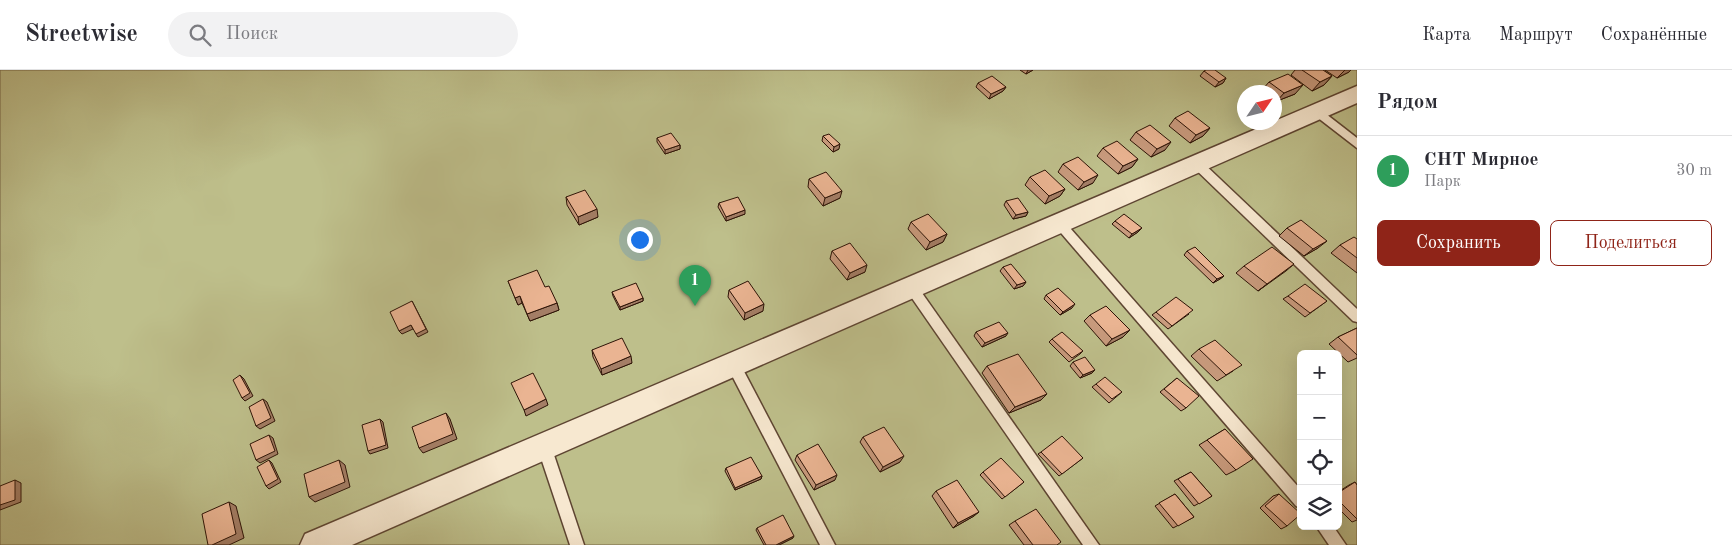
<!DOCTYPE html>
<html lang="ru">
<head>
<meta charset="utf-8">
<style>
	:root { --surface:#fff; --page:#f2f2f3; --text:#2b2b33; --muted:#7c7c81; --line:#e1e1e2; --accent:#8f2418 }
	body { margin:0; font-family:"Old Standard TT",serif; background:var(--page); color:var(--text) }
	.controls { position:absolute; right:15px; bottom:15px; display:grid; overflow:hidden; border-radius:8px; box-shadow:0 5px 20px #0002 }
	.controls button { width:45px; height:45px; display:grid; place-items:center; padding:0; border:0; border-bottom:1px solid var(--line); background:var(--surface); color:var(--text); font:25px sans-serif }
	.compass { position:absolute; left:1237px; top:15px; width:45px; height:45px; border-radius:50%; background:var(--surface); box-shadow:0 5px 20px #0002; rotate:55deg }
	.you { position:absolute; left:639px; top:169px; width:18px; height:18px; margin:-12px; border:4px solid #fff; border-radius:50%; background:#1a73e8; box-shadow:0 0 0 8px #1a73e833 }
	.badge { display:grid; place-items:center; width:32px; height:32px; border-radius:50%; background:var(--accent); color:#fff; font-size:16px; font-weight:700 }
	.pin { position:absolute; translate:-50% -41px; filter:drop-shadow(0 1px 2px #0008) }
	.pin::after { content:''; position:absolute; top:26px; width:18px; height:15px; background:inherit; clip-path:polygon(0 0,100% 0,50% 100%) }
	.list { margin:0; padding:0; list-style:none }
	h2 { display:flex; justify-content:space-between; align-items:center; height:65px; margin:0; padding:0 20px; font-size:21px }
	h2 small { font-size:16px; font-weight:400; color:var(--muted) }
	.list li { display:grid; grid-template-columns:32px 1fr auto; gap:15px; align-items:center; box-sizing:border-box; height:70px; padding:0 20px; border-top:1px solid var(--line) }
	.list b { display:block; font-size:19px; white-space:nowrap }
	.list p { margin:0; font-size:16px; white-space:nowrap; color:var(--muted) }
	.list em { font-size:16px; font-style:normal; color:var(--muted) }
	.actions { display:flex; gap:10px; padding:15px 20px }
	.actions a { flex:1; padding:11px 0; border:1px solid var(--accent); border-radius:8px; text-align:center; font-size:18px; color:var(--accent) }
	.actions .main { background:var(--accent); color:#fff }
	.icon { flex:none; width:28px; height:28px; fill:none; stroke:currentColor; stroke-width:2; stroke-linecap:round; stroke-linejoin:round }
	.map { position:relative; flex:none; width:1357px; height:475px; overflow:hidden }
	header { display:flex; align-items:center; gap:30px; box-sizing:border-box; height:70px; padding:0 25px; background:var(--surface); border-bottom:1px solid var(--line) }
	header strong { font-size:24px }
	nav { display:flex; gap:28px; margin-inline-start:auto; font-size:18px }
	.search { width:350px; height:45px; background:var(--page); display:flex; align-items:center; gap:12px; box-sizing:border-box; padding:0 18px; border-radius:28px; color:var(--muted); font-size:19px }
	main { display:flex }
	aside { flex:1; background:var(--surface) }
	.map>svg:first-child { display:block }
	.green { fill:#bebf8b; stroke:#766948; fill-rule:evenodd }
	.lines { fill:none; stroke-linecap:round; stroke-linejoin:round }
	.lane-casing { stroke:#5e4532; stroke-width:3 }
	.street-casing { stroke:#5e4532; stroke-width:3 }
	.lane { fill:#f7e8d0; fill-rule:evenodd }
	.street { fill:#f7e8d0; fill-rule:evenodd }
	.wall { fill:#c99b7e; stroke:#2d1306 }
	.shaded-wall { fill:#a47e66; stroke:#2d1306 }
	.building { fill:#eab492; stroke:#2d1306 }
</style>
</head>
<body>
<header>
<strong>Streetwise</strong>
<div class="search"><svg class="icon" aria-label="search" viewBox="0 0 24 24"><circle cx="10" cy="10" r="6"/><path d="M15 15l6 6"/></svg>Поиск</div>
<nav><a>Карта</a><a>Маршрут</a><a>Сохранённые</a></nav>
</header>
<main>
<div class="map">
<svg width="1357" height="475" viewBox="0 0 1357 475">
	<rect width="100%" height="100%" fill="#f3dbb6"/>
	<filter id="stains"><feTurbulence type="fractalNoise" baseFrequency=".004" numOctaves="4"/><feColorMatrix values="0 0 0 0 .2 0 0 0 0 .09 0 0 0 0 .02 0 0 0 .5 -.17"/></filter>
	<radialGradient id="worn" r=".72"><stop offset=".6" stop-color="#630" stop-opacity="0"/><stop offset="1" stop-color="#630" stop-opacity=".3"/></radialGradient>
	<path class="green" d="M0,0H1357V475H0ZM1244,22H1274V52H1244ZM1301,284H1338V456H1301Z"/>
	<g class="lines">
		<defs>
			<g id="lane">
				<polygon points="1317,37 1357,68 1357,78 1313,44 1312,41"/>
				<polygon points="1196,89 1200,90 1357,239 1357,252 1353,251 1192,96 1190,93"/>
				<polygon points="1059,148 1063,150 1301,420 1301,438 1296,436 1055,156 1053,153"/>
				<polygon points="911,212 915,213 1099,475 1083,475 907,221 905,217 907,213"/>
				<polygon points="733,288 738,290 835,475 820,475 726,294 728,290"/>
				<polygon points="544,369 549,371 551,376 584,475 570,475 537,376 539,371"/>
				<polygon points="1316,456 1333,456 1346,475 1329,475"/>
			</g>
			<polygon id="street" points="1357,16 1357,33 352,475 300,475 305,464"/>
		</defs>
		<use href="#lane" class="lane-casing"/>
		<use href="#street" class="street-casing"/>
		<use href="#lane" class="lane"/>
		<use href="#street" class="street"/>
	</g>
	<g class="wall">
		<polygon points="1020,0 1033,0 1026,4"/>
		<polygon points="1295,0 1323,0 1332,6 1324,15 1312,21 1291,5"/>
		<polygon points="1325,0 1351,0 1349,2 1337,8"/>
		<polygon points="1204,1 1226,8 1223,13 1215,17 1200,6"/>
		<polygon points="1269,12 1295,24 1277,31 1274,29 1274,22 1266,22 1262,20"/>
		<polygon points="978,13 1006,17 1003,21 989,29 976,17"/>
		<polygon points="1175,48 1210,58 1203,66 1190,73 1169,56"/>
		<polygon points="1136,62 1165,80 1151,87 1130,70"/>
		<polygon points="823,66 839,79 833,82 822,71"/>
		<polygon points="657,68 680,75 680,79 665,84 657,72"/>
		<polygon points="1103,78 1138,89 1132,97 1118,104 1097,86"/>
		<polygon points="1063,94 1093,113 1078,120 1058,102"/>
		<polygon points="1030,107 1065,119 1060,126 1045,134 1025,115"/>
		<polygon points="809,109 840,128 823,136 808,117"/>
		<polygon points="566,127 598,147 579,155 567,135"/>
		<polygon points="1006,131 1028,142 1026,146 1013,149 1004,135"/>
		<polygon points="719,133 745,144 726,151 718,137"/>
		<polygon points="1115,151 1138,162 1129,168 1112,154"/>
		<polygon points="911,152 947,164 943,172 926,180 908,159"/>
		<polygon points="1287,158 1318,178 1304,186 1279,166"/>
		<polygon points="1357,169 1357,203 1331,183 1340,175"/>
		<polygon points="832,181 865,202 847,210 830,189"/>
		<polygon points="1187,181 1224,206 1220,209 1213,213 1184,185"/>
		<polygon points="1294,194 1258,221 1236,203 1244,196"/>
		<polygon points="1003,197 1026,212 1023,216 1014,219 1000,201"/>
		<polygon points="508,211 545,217 557,233 559,240 530,251 522,233 518,235"/>
		<polygon points="729,220 763,241 744,250 728,227"/>
		<polygon points="612,222 643,228 643,231 620,240 613,226"/>
		<polygon points="1046,225 1072,238 1060,245 1044,229"/>
		<polygon points="1288,226 1327,231 1305,247 1283,229"/>
		<polygon points="1156,242 1189,244 1168,259 1152,245"/>
		<polygon points="1090,245 1123,267 1106,276 1084,251"/>
		<polygon points="1357,258 1357,288 1348,292 1329,274 1338,267"/>
		<polygon points="976,262 1006,266 982,277 974,266"/>
		<polygon points="1052,269 1083,281 1080,284 1069,292 1049,272"/>
		<polygon points="1199,279 1233,301 1217,311 1191,286"/>
		<polygon points="592,280 632,293 602,305 593,287"/>
		<polygon points="1073,292 1092,303 1080,308 1070,296"/>
		<polygon points="987,296 1041,330 1009,343 982,303"/>
		<polygon points="1177,308 1186,338 1181,341 1160,322"/>
		<polygon points="1096,314 1122,322 1109,333 1092,317"/>
		<polygon points="1225,359 1236,400 1226,405 1199,375"/>
		<polygon points="863,367 900,392 880,402 860,372"/>
		<polygon points="1041,382 1083,388 1059,406 1038,384"/>
		<polygon points="797,385 835,410 814,420 795,390"/>
		<polygon points="726,398 762,406 761,409 735,420 725,401"/>
		<polygon points="983,402 1024,412 1002,429 980,405"/>
		<polygon points="1191,402 1212,426 1194,436 1174,411"/>
		<polygon points="1355,412 1357,415 1357,450 1352,452 1338,438 1338,422 1349,415"/>
		<polygon points="936,421 974,446 953,458 932,426"/>
		<polygon points="1175,424 1194,447 1173,458 1155,436"/>
		<polygon points="1279,424 1287,456 1281,459 1260,438 1273,426"/>
		<polygon points="1015,451 1057,475 1024,475 1009,455"/>
		<polygon points="757,458 793,468 779,475 764,475 756,460"/>
	</g>
	<g class="shaded-wall">
		<polygon points="1028,0 1033,0 1026,4"/>
		<polygon points="1345,0 1351,0 1349,2 1337,8"/>
		<polygon points="1332,6 1324,15 1312,21 1320,12"/>
		<polygon points="1226,8 1223,13 1215,17 1219,12"/>
		<polygon points="1303,15 1295,24 1277,31 1284,23"/>
		<polygon points="1006,17 1003,21 989,29 991,24"/>
		<polygon points="1210,58 1203,66 1190,73 1196,65"/>
		<polygon points="1171,72 1165,80 1151,87 1157,79"/>
		<polygon points="840,74 839,79 833,82 834,77"/>
		<polygon points="680,75 680,79 665,84 665,80"/>
		<polygon points="1138,89 1132,97 1118,104 1123,96"/>
		<polygon points="1098,105 1093,113 1078,120 1084,112"/>
		<polygon points="1065,119 1060,126 1045,134 1049,126"/>
		<polygon points="842,121 840,128 823,136 825,128"/>
		<polygon points="597,139 598,147 579,155 578,147"/>
		<polygon points="745,140 745,144 726,151 726,147"/>
		<polygon points="1028,142 1026,146 1013,149 1016,145"/>
		<polygon points="1142,158 1138,162 1129,168 1132,164"/>
		<polygon points="947,164 943,172 926,180 930,172"/>
		<polygon points="1327,171 1318,178 1304,186 1313,179"/>
		<polygon points="1294,194 1286,201 1258,221 1267,214"/>
		<polygon points="867,195 865,202 847,210 850,203"/>
		<polygon points="1224,206 1220,209 1213,213 1217,209"/>
		<polygon points="1026,212 1023,216 1014,219 1017,215"/>
		<polygon points="520,226 522,233 518,235 515,228"/>
		<polygon points="643,228 643,231 620,240 620,237"/>
		<polygon points="412,231 428,262 418,267 416,264"/>
		<polygon points="557,233 559,240 530,251 527,244"/>
		<polygon points="764,234 763,241 744,250 745,243"/>
		<polygon points="1075,234 1072,238 1060,245 1063,242"/>
		<polygon points="411,255 413,259 402,264 399,261"/>
		<polygon points="1130,260 1123,267 1106,276 1112,269"/>
		<polygon points="1008,263 1006,266 982,277 985,273"/>
		<polygon points="631,286 632,293 602,305 601,299"/>
		<polygon points="1095,300 1092,303 1080,308 1083,305"/>
		<polygon points="240,305 244,309 253,326 245,331 242,328"/>
		<polygon points="1047,324 1041,330 1009,343 1015,337"/>
		<polygon points="263,329 267,332 275,351 260,359 256,356"/>
		<polygon points="546,329 548,335 526,346 524,340"/>
		<polygon points="446,343 450,349 457,369 423,383 419,378"/>
		<polygon points="380,349 383,352 388,378 370,384 368,381"/>
		<polygon points="269,365 273,368 278,384 260,393 256,390"/>
		<polygon points="904,386 900,392 880,402 883,397"/>
		<polygon points="269,390 272,393 281,412 269,419 266,416"/>
		<polygon points="339,390 345,395 350,417 315,432 309,427"/>
		<polygon points="837,405 835,410 814,420 816,415"/>
		<polygon points="762,406 761,409 735,420 735,418"/>
		<polygon points="15,410 21,413 21,432 0,440 0,435"/>
		<polygon points="229,432 236,436 244,468 229,475 212,475"/>
		<polygon points="979,442 974,446 953,458 958,453"/>
		<polygon points="794,466 793,468 779,475 776,475"/>
	</g>
	<g class="building">
		<polygon points="1206,0 1215,0 1226,8 1219,12 1204,1"/>
		<polygon points="1302,0 1323,0 1332,6 1320,12"/>
		<polygon points="1288,4 1303,15 1284,23 1269,12"/>
		<polygon points="992,6 1006,17 991,24 978,13"/>
		<polygon points="1188,41 1210,58 1196,65 1175,48"/>
		<polygon points="1150,55 1171,72 1157,79 1136,62"/>
		<polygon points="671,63 680,75 665,80 657,68"/>
		<polygon points="829,64 840,74 834,77 823,66"/>
		<polygon points="1117,71 1138,89 1123,96 1103,78"/>
		<polygon points="1078,87 1098,105 1084,112 1063,94"/>
		<polygon points="1045,100 1065,119 1049,126 1030,107"/>
		<polygon points="826,102 842,121 825,128 809,109"/>
		<polygon points="585,120 597,139 578,147 566,127"/>
		<polygon points="738,127 745,140 726,147 719,133"/>
		<polygon points="1018,128 1028,142 1016,145 1006,131"/>
		<polygon points="928,144 947,164 930,172 911,152"/>
		<polygon points="1124,144 1142,158 1132,164 1115,151"/>
		<polygon points="1301,150 1327,171 1313,179 1287,158"/>
		<polygon points="1354,167 1357,169 1357,188 1340,175"/>
		<polygon points="850,173 867,195 850,203 832,181"/>
		<polygon points="1195,177 1224,206 1217,209 1187,181"/>
		<polygon points="1272,177 1294,194 1267,214 1244,196"/>
		<polygon points="1011,194 1026,212 1017,215 1003,197"/>
		<polygon points="537,200 545,217 549,216 557,233 527,244 520,226 515,228 508,211"/>
		<polygon points="748,211 764,234 745,243 729,220"/>
		<polygon points="636,213 643,228 620,237 612,222"/>
		<polygon points="1305,214 1327,231 1310,243 1288,226"/>
		<polygon points="1058,218 1075,234 1063,242 1046,225"/>
		<polygon points="1176,227 1193,240 1172,256 1156,242"/>
		<polygon points="412,231 426,259 416,264 411,255 399,261 390,242"/>
		<polygon points="1106,236 1130,260 1112,269 1090,245"/>
		<polygon points="999,252 1008,263 985,273 976,262"/>
		<polygon points="1357,258 1357,285 1338,267"/>
		<polygon points="1062,262 1083,281 1072,288 1052,269"/>
		<polygon points="622,268 631,286 601,299 592,280"/>
		<polygon points="1215,270 1242,295 1226,305 1199,279"/>
		<polygon points="1018,284 1047,324 1015,337 987,296"/>
		<polygon points="1085,287 1095,300 1083,305 1073,292"/>
		<polygon points="533,303 546,329 524,340 511,313"/>
		<polygon points="240,305 250,323 242,328 233,310"/>
		<polygon points="1105,307 1122,322 1112,329 1096,314"/>
		<polygon points="1177,308 1199,326 1186,338 1164,319"/>
		<polygon points="263,329 271,348 256,356 249,337"/>
		<polygon points="446,343 453,364 419,378 412,357"/>
		<polygon points="380,349 386,375 368,381 362,355"/>
		<polygon points="884,357 904,386 883,397 863,367"/>
		<polygon points="1225,359 1253,389 1236,400 1207,370"/>
		<polygon points="269,365 275,381 256,390 250,374"/>
		<polygon points="1062,366 1083,388 1062,404 1041,382"/>
		<polygon points="818,374 837,405 816,415 797,385"/>
		<polygon points="751,387 762,406 735,418 726,398"/>
		<polygon points="1001,388 1024,412 1005,427 983,402"/>
		<polygon points="269,390 278,409 266,416 257,397"/>
		<polygon points="339,390 345,412 309,427 304,404"/>
		<polygon points="1191,402 1212,426 1199,434 1178,409"/>
		<polygon points="15,410 15,430 0,435 0,416"/>
		<polygon points="957,410 979,442 958,453 936,421"/>
		<polygon points="1355,412 1357,415 1357,449 1338,430 1338,423"/>
		<polygon points="1175,424 1194,447 1178,456 1159,433"/>
		<polygon points="1279,424 1301,444 1287,456 1265,436"/>
		<polygon points="229,432 236,464 212,475 208,475 202,444"/>
		<polygon points="1036,439 1061,472 1057,475 1033,475 1015,451"/>
		<polygon points="783,445 794,466 776,475 766,475 757,458"/>
	</g>
	<rect width="100%" height="100%" filter="url(#stains)"/>
	<rect width="100%" height="100%" fill="url(#worn)"/>
</svg>
<div class="controls">
<button>+</button>
<button>−</button>
<button><svg class="icon" aria-label="locate" viewBox="0 0 24 24"><circle cx="12" cy="12" r="6"/><path d="M12 2v4M12 18v4M2 12h4M18 12h4"/></svg></button>
<button><svg class="icon" aria-label="layers" viewBox="0 0 24 24"><path d="M12 4l9 5-9 5-9-5zM3 14l9 5 9-5"/></svg></button>
</div>
<svg class="compass" viewBox="-18 -18 36 36"><path d="M0-13l5 13h-10z" fill="#e53935"/><path d="M0 13l5-13h-10z" fill="#7c7c81"/></svg>
<div class="you"></div>
<div class="pin badge" style="left:695px;top:236px;background:#2e9e5b">1</div>
</div>
<aside>
<h2>Рядом<small></small></h2>
<ul class="list">
<li><span class="badge" style="background:#2e9e5b">1</span><div><b>СНТ Мирное</b><p>Парк</p></div><em>30 m</em></li>
</ul>
<div class="actions"><a class="main">Сохранить</a><a>Поделиться</a></div>
</aside>
</main>
</body>
</html>
